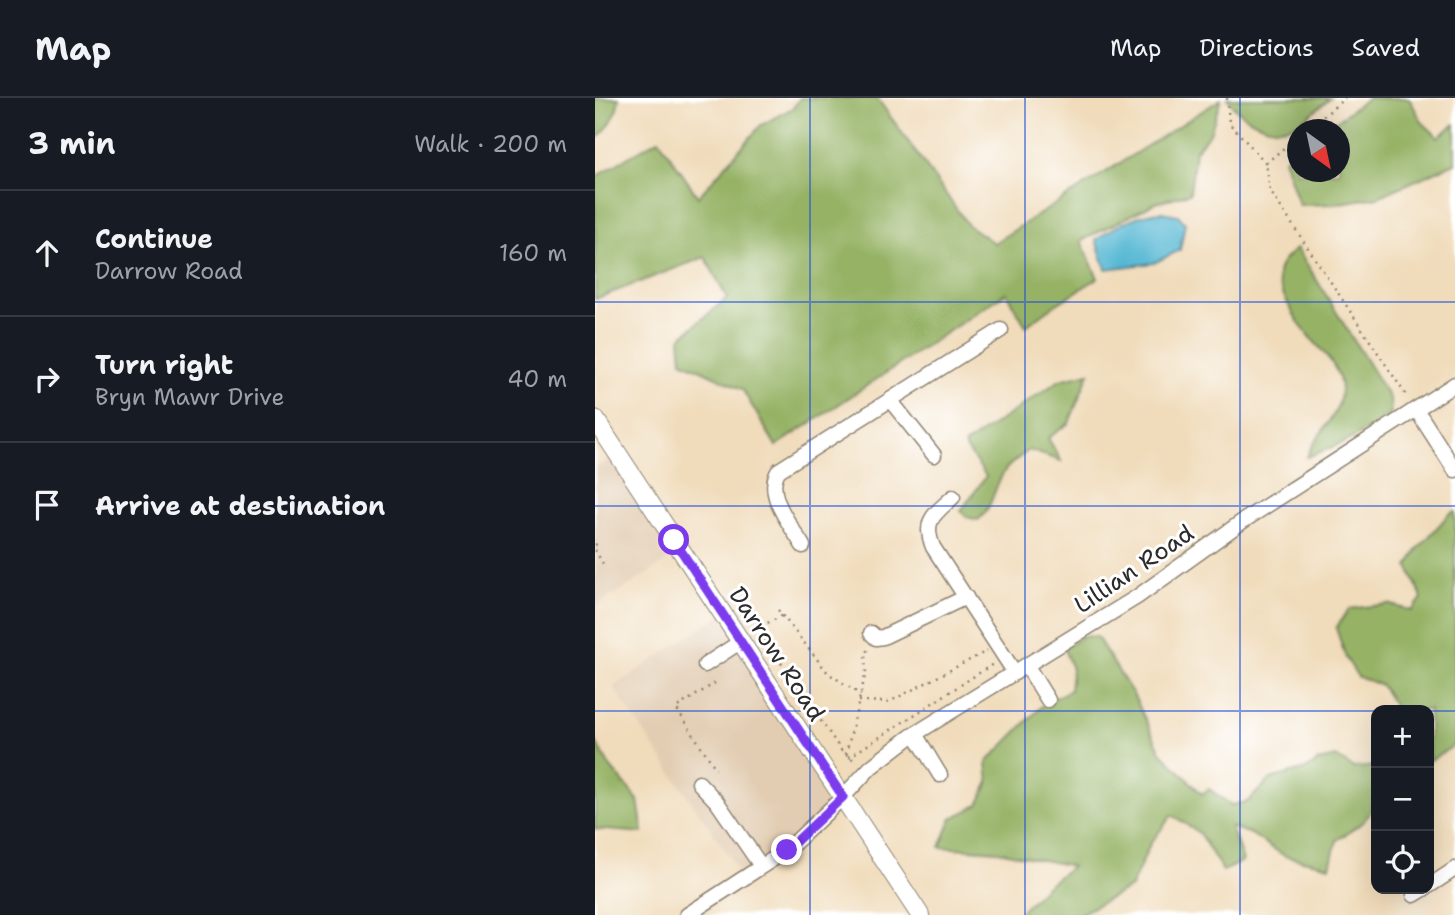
<!DOCTYPE html>
<html lang="en">
<head>
<meta charset="utf-8">
<style>
	:root { --surface:#171b24; --page:#242831; --text:#f1f3f6; --muted:#9ea1a6; --line:#363941 }
	body { margin:0; font-family:"Shantell Sans",sans-serif; background:var(--page); color:var(--text) }
	.controls { position:absolute; right:21px; bottom:21px; display:grid; overflow:hidden; border-radius:14px; box-shadow:0 7px 28px #0002 }
	.controls button { width:63px; height:63px; display:grid; place-items:center; padding:0; border:0; border-bottom:2px solid var(--line); background:var(--surface); color:var(--text); font:35px sans-serif }
	.compass { position:absolute; left:692px; top:21px; width:63px; height:63px; border-radius:50%; background:var(--surface); box-shadow:0 7px 28px #0002; rotate:147deg }
	.stop { position:absolute; width:21px; height:21px; margin:-16px; border:5px solid #7c3aed; border-radius:50%; background:#fff }
	.stop.end { background:#7c3aed; border-color:#fff; box-shadow:0 2px 7px #0008 }
	.list { margin:0; padding:0; list-style:none }
	h2 { display:flex; justify-content:space-between; align-items:center; height:91px; margin:0; padding:0 28px; font-size:30px }
	h2 small { font-size:23px; font-weight:400; color:var(--muted) }
	.list li { display:grid; grid-template-columns:46px 1fr auto; gap:21px; align-items:center; box-sizing:border-box; height:126px; padding:0 28px; border-top:2px solid var(--line) }
	.list b { display:block; font-size:26px; white-space:nowrap }
	.list p { margin:0; font-size:23px; white-space:nowrap; color:var(--muted) }
	.list em { font-size:23px; font-style:normal; color:var(--muted) }
	.icon { flex:none; width:38px; height:38px; fill:none; stroke:currentColor; stroke-width:2; stroke-linecap:round; stroke-linejoin:round }
	.map { position:relative; flex:none; width:860px; height:817px; overflow:hidden }
	header { display:flex; align-items:center; gap:42px; box-sizing:border-box; height:98px; padding:0 35px; background:var(--surface); border-bottom:2px solid var(--line) }
	header strong { font-size:33px }
	nav { display:flex; gap:38px; margin-inline-start:auto; font-size:24px }
	main { display:flex }
	aside { flex:1; background:var(--surface) }
	.map>svg:first-child { display:block }
	.built { fill:#e2cdb2 }
	.forest { fill:#95b265; stroke:#606e48; stroke-width:2 }
	.water { fill:#54b7d3; stroke:#40717f; stroke-width:2 }
	.lines { fill:none; stroke-linecap:round; stroke-linejoin:round }
	.minor-casing { stroke:#8e8372; stroke-width:17 }
	.major-casing { stroke:#8e8372; stroke-width:20 }
	.path { stroke:#8e8372; stroke-width:2.5; stroke-dasharray:2 5; stroke-linecap:butt }
	.minor { stroke:#fff; stroke-width:14 }
	.major { stroke:#fff; stroke-width:18 }
	.route { stroke:#7c3aed; stroke-width:9 }
	.grid { fill:none; stroke:#1d4ed8; stroke-width:2; stroke-opacity:0.55 }
	.labels { text-anchor:middle; dominant-baseline:central; stroke-width:6; stroke-linejoin:round; paint-order:stroke }
	.street-label { font-size:24px; fill:#2b2b2b; stroke:#fff }
</style>
</head>
<body>
<header>
<strong>Map</strong>
<nav><a>Map</a><a>Directions</a><a>Saved</a></nav>
</header>
<main>
<aside>
<h2>3 min<small>Walk · 200 m</small></h2>
<ul class="list">
<li><svg class="icon" aria-label="ahead" viewBox="0 0 24 24"><path d="M12 20V5M6 11l6-6 6 6"/></svg><div><b>Continue</b><p>Darrow Road</p></div><em>160 m</em></li>
<li><svg class="icon" aria-label="right" viewBox="0 0 24 24"><path d="M7 20v-9h11M14 6l5 5-5 5"/></svg><div><b>Turn right</b><p>Bryn Mawr Drive</p></div><em>40 m</em></li>
<li><svg class="icon" aria-label="arrive" viewBox="0 0 24 24"><path d="M6 21V4h12l-3 4 3 4H6"/></svg><div><b>Arrive at destination</b></div></li>
</ul>
</aside>
<div class="map">
<svg width="860" height="817" viewBox="0 0 860 817">
	<rect width="100%" height="100%" fill="#fff"/>
	<filter id="ink" filterUnits="userSpaceOnUse"><feTurbulence type="fractalNoise" baseFrequency=".0143" numOctaves="2"/><feDisplacementMap in="SourceGraphic" scale="14" xChannelSelector="R" yChannelSelector="G"/><feConvolveMatrix kernelMatrix="1 2 1 2 8 2 1 2 1" color-interpolation-filters="sRGB"/></filter>
	<filter id="wash" filterUnits="userSpaceOnUse"><feTurbulence type="fractalNoise" baseFrequency=".00686" numOctaves="4" result="noise"/><feDisplacementMap in="SourceGraphic" scale="28" xChannelSelector="R" yChannelSelector="G"/><feGaussianBlur stdDeviation="1.57" result="paint"/><feColorMatrix in="noise" values="0 0 0 0 0 0 0 0 0 0 0 0 0 0 0 0 0 1.4 0 .05"/><feComposite in="paint" operator="in"/></filter>
	<g filter="url(#wash)">
		<rect width="100%" height="100%" fill="#f0dbba"/>
		<g class="built">
			<polygon points="22,355 86,454 0,509 0,370"/>
			<polygon points="127,516 248,699 149,780 18,589"/>
		</g>
		<g class="forest">
			<path d="M0,0H24C22,17 14,31 0,41Z"/>
			<polygon points="205,0 282,0 373,127 399,145 626,1 615,35 600,53 595,95 560,105 486,143 503,180 457,209 431,228 411,195 181,348 147,291 87,263 85,240 132,200 110,159 0,201 0,79 64,41 103,99 166,27 198,10"/>
			<path d="M632,0H735C725,8 712,21 699,27C676,37 645,20 632,0Z"/>
			<polygon points="773,0 814,0 827,24 843,39 860,26 860,65 783,99 738,106 704,107 689,61 702,51 702,74 744,74 744,32 730,31"/>
			<path d="M702,150L795,301L796,316C771,336 742,348 712,359C720,336 746,318 746,292C745,268 728,254 714,238C704,227 681,189 683,175C685,164 694,157 702,150Z"/>
			<path d="M494,275L474,325L453,340L466,363L434,352C426,358 417,364 411,371C399,386 398,411 383,422L372,419L366,413L391,378L369,347L465,282Z"/>
			<polygon points="860,413 860,647 834,663 834,612 802,612 786,587 763,579 751,560 741,530 754,511 794,506 817,513 827,500 813,468 822,452 854,416"/>
			<path d="M487,538L502,539L539,598L566,654L607,696L614,691L636,707L652,704L676,681L714,670L723,663L741,659L759,670L781,668C781,714 781,717 742,742L735,768L690,758L656,736L636,729L648,763L628,773L604,735L577,717L555,746L536,789L483,817H422L451,788L477,768L403,753L345,749L357,720L383,707L394,684L392,664L449,606L475,592L477,571L469,551Z"/>
			<polygon points="0,642 14,667 43,702 48,735 0,731"/>
		</g>
		<path class="water" d="M567,114L583,117L590,125L585,152L559,165L511,171L501,142C520,128 543,115 567,114Z"/>
	</g>
	<g filter="url(#ink)">
		<g class="lines">
			<defs>
				<g id="minor">
					<polyline points="821,311 860,372"/>
					<polyline points="339,357 295,302 406,232"/>
					<path d="M358,399C340,416 327,422 338,449L420,575"/>
					<path d="M208,448C196,427 168,395 184,372L295,302"/>
					<polyline points="276,535 281,540 288,539 371,499"/>
					<polyline points="110,567 145,544"/>
					<polyline points="432,568 453,602"/>
					<polyline points="320,636 345,677"/>
					<polyline points="104,685 122,704 166,768"/>
					<polyline points="834,788 860,771"/>
					<polyline points="819,797 829,791"/>
					<polyline points="92,817 192,752 248,699 276,669 315,639 542,499 648,423 860,286"/>
				</g>
				<polyline id="major" points="0,321 325,817"/>
			</defs>
			<use href="#minor" class="minor-casing"/>
			<use href="#major" class="major-casing"/>
			<g class="path">
				<polyline points="632,0 634,25 671,65 675,93 813,300"/>
				<polyline points="712,32 750,0"/>
				<polyline points="671,65 702,39"/>
				<polyline points="0,447 5,444"/>
				<polyline points="0,452 10,469"/>
				<polyline points="183,512 233,575 266,597"/>
				<polyline points="187,518 162,530 246,652 260,663"/>
				<polyline points="120,585 81,610 121,671"/>
				<polyline points="264,603 294,604 392,553"/>
				<polyline points="251,656 271,574 270,557 273,551"/>
				<polyline points="254,659 398,566"/>
			</g>
			<use href="#minor" class="minor"/>
			<use href="#major" class="major"/>
		</g>
	</g>
	<g class="lines" filter="url(#ink)">
		<polyline class="route" points="79,442 248,699 192,752"/>
	</g>
	<path class="grid" d="M215,0V817M430,0V817M645,0V817M0,204H860M0,408H860M0,613H781M834,613H860"/>
	<g class="labels">
		<g class="street-label">
			<text transform="translate(539 471) rotate(-34)">Lillian Road</text>
			<text transform="translate(182 556) rotate(57)">Darrow Road</text>
		</g>
	</g>
</svg>
<div class="controls">
<button>+</button>
<button>−</button>
<button><svg class="icon" aria-label="locate" viewBox="0 0 24 24"><circle cx="12" cy="12" r="6"/><path d="M12 2v4M12 18v4M2 12h4M18 12h4"/></svg></button>
</div>
<svg class="compass" viewBox="-18 -18 36 36"><path d="M0-13l5 13h-10z" fill="#e53935"/><path d="M0 13l5-13h-10z" fill="#9ea1a6"/></svg>
<div class="stop" style="left:79px;top:442px"></div>
<div class="stop end" style="left:192px;top:752px"></div>
</div>
</main>
</body>
</html>
